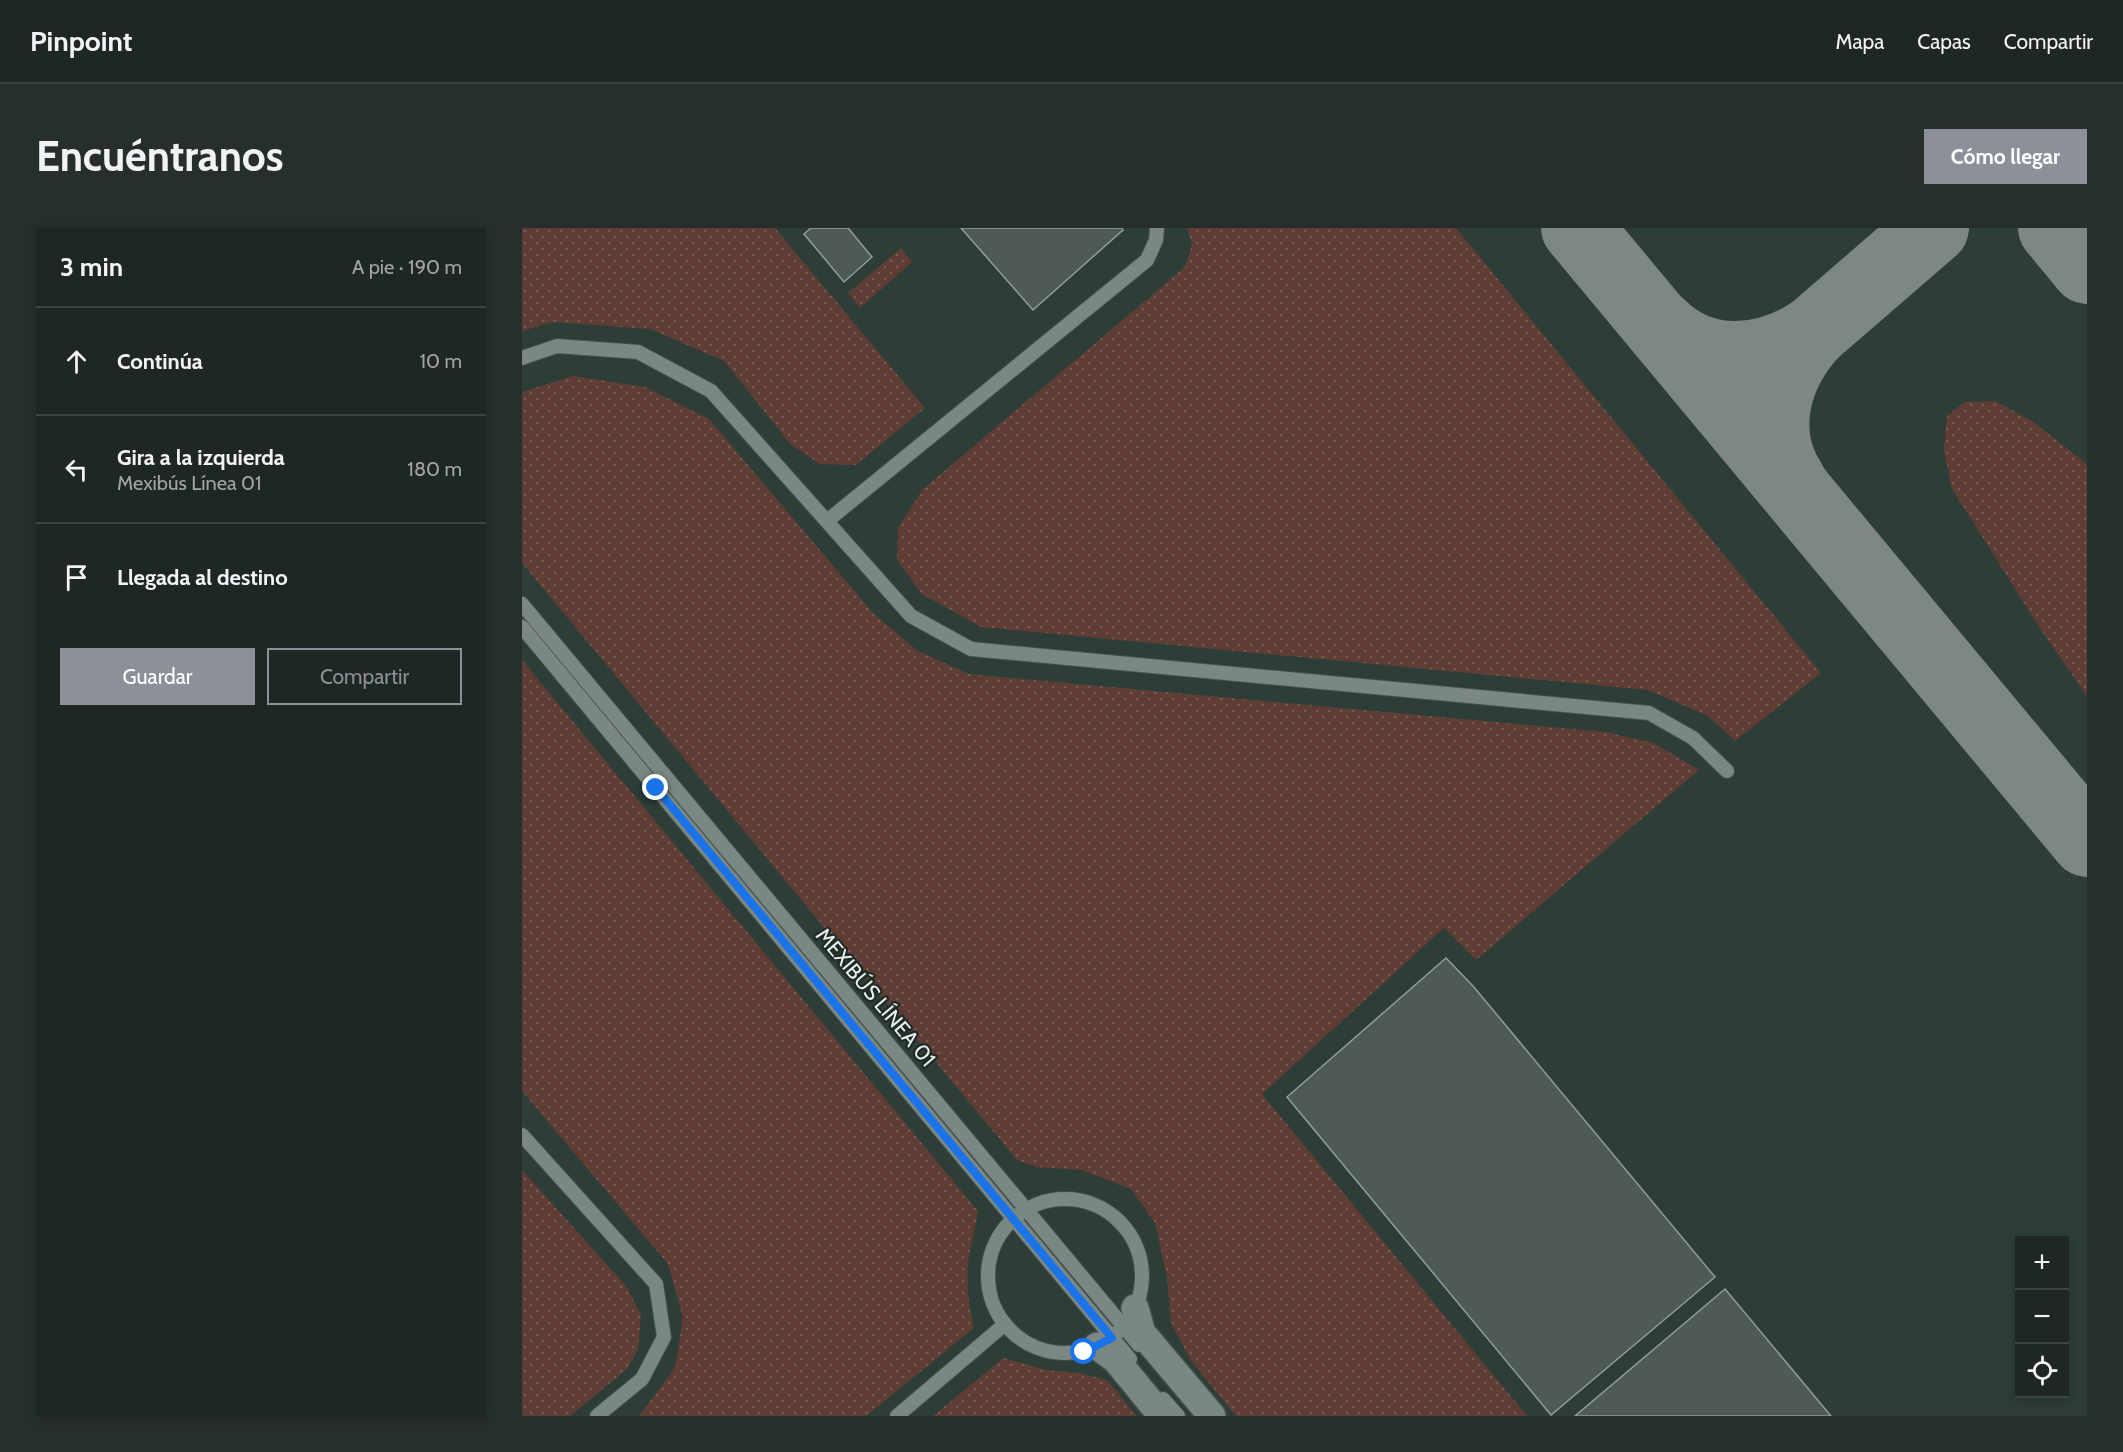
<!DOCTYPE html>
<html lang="es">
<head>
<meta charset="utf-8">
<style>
	:root { --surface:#1f2724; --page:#272f2c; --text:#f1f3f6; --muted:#a1a5a6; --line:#3c4441; --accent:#8c9099 }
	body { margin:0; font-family:Cabin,sans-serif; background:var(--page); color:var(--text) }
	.controls { position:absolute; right:18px; bottom:18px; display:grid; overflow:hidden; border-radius:0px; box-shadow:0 3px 9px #0003 }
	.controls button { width:54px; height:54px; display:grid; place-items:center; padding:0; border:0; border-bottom:2px solid var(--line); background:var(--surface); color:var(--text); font:30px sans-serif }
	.stop { position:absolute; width:18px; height:18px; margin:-14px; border:4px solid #1a73e8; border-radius:50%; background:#fff }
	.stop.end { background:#1a73e8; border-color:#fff; box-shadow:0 2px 6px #0008 }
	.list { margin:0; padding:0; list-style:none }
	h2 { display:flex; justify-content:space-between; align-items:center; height:78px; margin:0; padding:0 24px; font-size:26px }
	h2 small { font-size:20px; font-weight:400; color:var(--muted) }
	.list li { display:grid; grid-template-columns:39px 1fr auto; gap:18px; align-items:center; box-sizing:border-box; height:108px; padding:0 24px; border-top:2px solid var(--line) }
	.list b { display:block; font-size:22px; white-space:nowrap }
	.list p { margin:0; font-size:20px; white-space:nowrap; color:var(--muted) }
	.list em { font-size:20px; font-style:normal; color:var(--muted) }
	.actions { display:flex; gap:12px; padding:18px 24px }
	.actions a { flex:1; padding:14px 0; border:2px solid var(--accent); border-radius:0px; text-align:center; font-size:21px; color:var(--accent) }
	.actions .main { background:var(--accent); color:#fff }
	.icon { flex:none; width:33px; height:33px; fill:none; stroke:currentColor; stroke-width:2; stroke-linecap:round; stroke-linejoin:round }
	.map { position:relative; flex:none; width:1565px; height:1188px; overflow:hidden; border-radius:0px }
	header { display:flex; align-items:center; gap:36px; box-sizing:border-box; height:84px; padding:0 30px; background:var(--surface); border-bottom:2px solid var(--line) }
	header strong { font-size:28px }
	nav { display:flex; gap:33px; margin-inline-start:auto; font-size:21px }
	.intro { display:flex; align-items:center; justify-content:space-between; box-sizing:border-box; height:144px; padding:0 36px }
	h1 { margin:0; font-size:42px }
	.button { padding:15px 27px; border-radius:0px; background:var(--accent); color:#fff; font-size:21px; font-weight:700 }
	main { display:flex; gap:36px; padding:0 36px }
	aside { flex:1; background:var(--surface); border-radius:0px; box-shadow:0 3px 9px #0003 }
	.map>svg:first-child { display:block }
	.built { fill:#2c3e37; fill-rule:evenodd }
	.grass { fill:url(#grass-dots) }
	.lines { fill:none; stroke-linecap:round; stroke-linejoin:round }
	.taxiway { stroke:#7e8783; stroke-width:72 }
	.building { fill:#4f5a56; stroke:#919d98; stroke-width:1.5 }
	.lane-casing { stroke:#46504c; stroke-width:16 }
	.street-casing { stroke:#46504c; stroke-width:30 }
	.lane { stroke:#7a8782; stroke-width:14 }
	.street { stroke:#7a8782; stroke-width:27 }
	.route { stroke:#1a73e8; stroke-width:8 }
	.labels { text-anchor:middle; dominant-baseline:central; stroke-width:4.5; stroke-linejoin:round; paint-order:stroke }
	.street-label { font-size:21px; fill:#ecf3f0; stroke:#202a26 }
</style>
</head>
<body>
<header>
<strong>Pinpoint</strong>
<nav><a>Mapa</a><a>Capas</a><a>Compartir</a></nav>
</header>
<div class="intro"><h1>Encuéntranos</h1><a class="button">Cómo llegar</a></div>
<main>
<aside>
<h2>3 min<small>A pie · 190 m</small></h2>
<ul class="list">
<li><svg class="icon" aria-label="ahead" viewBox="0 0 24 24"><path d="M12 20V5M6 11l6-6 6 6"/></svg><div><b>Continúa</b></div><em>10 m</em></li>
<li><svg class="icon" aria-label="left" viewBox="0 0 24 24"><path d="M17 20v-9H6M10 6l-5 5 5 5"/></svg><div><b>Gira a la izquierda</b><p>Mexibús Línea 01</p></div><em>180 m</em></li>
<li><svg class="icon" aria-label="arrive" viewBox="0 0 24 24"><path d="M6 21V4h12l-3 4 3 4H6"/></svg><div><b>Llegada al destino</b></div></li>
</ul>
<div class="actions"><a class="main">Guardar</a><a>Compartir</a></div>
</aside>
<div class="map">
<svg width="1565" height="1188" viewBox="0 0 1565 1188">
	<defs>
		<pattern id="grass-dots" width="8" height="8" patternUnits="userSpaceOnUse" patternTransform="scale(1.5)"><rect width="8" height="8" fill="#5f3d35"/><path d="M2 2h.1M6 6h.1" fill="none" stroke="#765a53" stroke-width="1.8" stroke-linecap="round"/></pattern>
	</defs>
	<rect width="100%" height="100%" fill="#293430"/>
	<path class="built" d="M0,0H1565V1188H0ZM1498,1012H1542V1166H1498Z"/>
	<g class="grass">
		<polygon points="0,0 253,0 403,180 334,237 298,236 268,216 202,133 128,101 30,94 0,103"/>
		<polygon points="665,0 934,0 1299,445 1213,513 1186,488 1126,462 459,399 400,366 375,332 376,300 401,261 663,39 670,17"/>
		<polygon points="379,20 390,34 338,80 326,65"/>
		<polygon points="51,148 123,159 187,191 352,386 396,423 447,446 1083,504 1132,515 1177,542 954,732 922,700 740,866 1005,1188 714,1188 669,1133 649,1095 645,1049 633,995 609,961 560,942 515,939 495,932 0,335 0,164"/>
		<polygon points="1473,173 1510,193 1565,236 1565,468 1519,402 1430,261 1422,222 1425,188 1443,174"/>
		<path d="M0,432L456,983C454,1000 448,1017 446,1034C444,1057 447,1078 452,1100L344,1188H117L153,1140L161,1090L146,1036L0,863Z"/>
		<polygon points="0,942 104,1058 119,1086 116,1121 105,1141 48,1188 0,1188"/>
		<polygon points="481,1130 525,1142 558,1145 585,1152 615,1188 411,1188"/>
	</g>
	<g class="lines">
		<g class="taxiway">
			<polyline points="1055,0 1565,613"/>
			<polyline points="1532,0 1565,40"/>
			<path d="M1138,98C1182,142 1245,135 1292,103C1253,144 1235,205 1270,256"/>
			<polyline points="1292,103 1411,0"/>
		</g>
	</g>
	<g class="building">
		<polygon points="289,0 326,0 350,29 322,54 282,6"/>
		<polygon points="439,0 600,0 601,2 511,82"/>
		<polygon points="924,730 951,758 1193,1049 1029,1187 765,869"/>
		<polygon points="1203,1061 1309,1188 1053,1188"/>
	</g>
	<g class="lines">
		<defs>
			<g id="lane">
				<polyline points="0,130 35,118 116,124 189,163 389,388 449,421 1127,485 1171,510 1205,543"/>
				<polyline points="305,293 625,32 634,12 635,0"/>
				<polyline points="0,376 617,1117"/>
				<polyline points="0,399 608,1131"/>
				<polyline points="0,907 134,1056 142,1109 120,1151 75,1188"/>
				<circle cx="543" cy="1048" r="77"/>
				<polyline points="641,1171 656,1188"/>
				<polyline points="375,1188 483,1096"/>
			</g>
			<g id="street">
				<polyline points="613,1080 620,1105 690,1188"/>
				<polyline points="575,1118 594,1132 640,1188"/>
			</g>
		</defs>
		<use href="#lane" class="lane-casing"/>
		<use href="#street" class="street-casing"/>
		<use href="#lane" class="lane"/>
		<use href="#street" class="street"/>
	</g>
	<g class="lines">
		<polyline class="route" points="134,560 590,1110 562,1124"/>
	</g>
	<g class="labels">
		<g class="street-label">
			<text transform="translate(354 769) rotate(50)">MEXIBÚS LÍNEA 01</text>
		</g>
	</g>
</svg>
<div class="controls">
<button>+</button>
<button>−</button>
<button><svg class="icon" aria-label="locate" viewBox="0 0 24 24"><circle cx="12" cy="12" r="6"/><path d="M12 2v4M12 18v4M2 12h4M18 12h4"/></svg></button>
</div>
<div class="stop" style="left:562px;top:1124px"></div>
<div class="stop end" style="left:134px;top:560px"></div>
</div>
</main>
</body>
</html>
